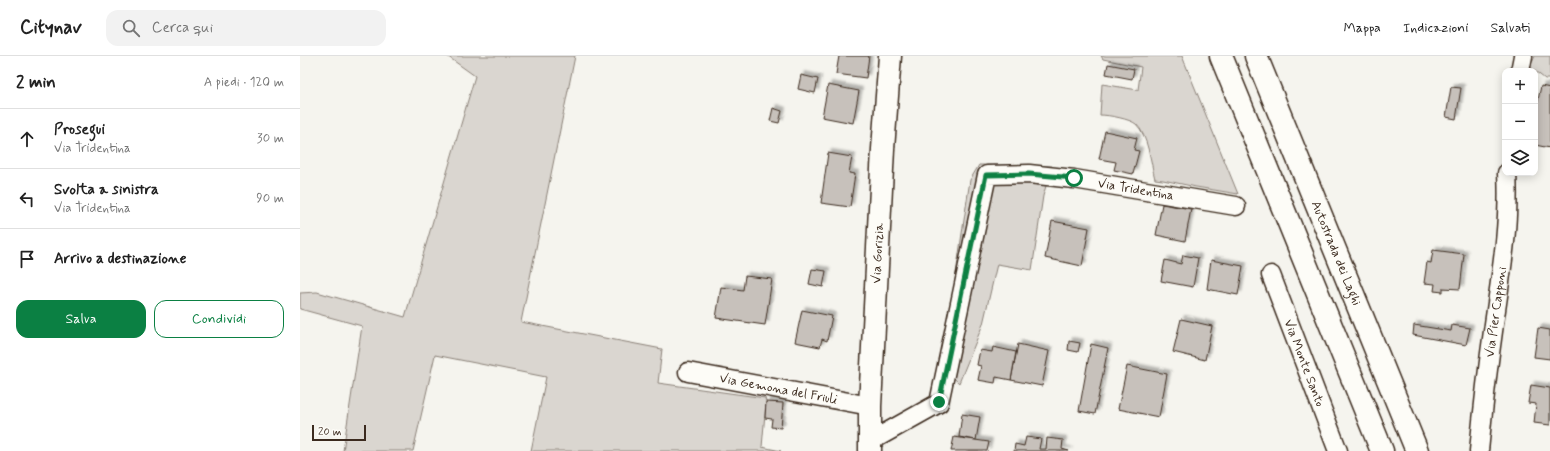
<!DOCTYPE html>
<html lang="it">
<head>
<meta charset="utf-8">
<style>
	:root { --surface:#fff; --page:#f2f2f2; --text:#222; --muted:#767676; --line:#e0e0e0; --accent:#0b8043 }
	body { margin:0; font-family:Mynerve,sans-serif; background:var(--page); color:var(--text) }
	.controls { position:absolute; right:12px; top:12px; display:grid; overflow:hidden; border-radius:8px; box-shadow:0 2px 10px #0003 }
	.controls button { width:36px; height:36px; display:grid; place-items:center; padding:0; border:0; border-bottom:1px solid var(--line); background:var(--surface); color:var(--text); font:20px sans-serif }
	.scale { position:absolute; left:12px; bottom:10px; width:54px; box-sizing:border-box; padding-left:4px; border:2px solid #3b2a1e; border-top:0; font-size:11px; line-height:14px; white-space:nowrap; color:#3b2a1e; -webkit-text-stroke:3px #fdfcf7; paint-order:stroke }
	.stop { position:absolute; width:12px; height:12px; margin:-9px; border:3px solid #0b8043; border-radius:50%; background:#fff }
	.stop.end { background:#0b8043; border-color:#fff; box-shadow:0 1px 4px #0008 }
	.list { margin:0; padding:0; list-style:none }
	h2 { display:flex; justify-content:space-between; align-items:center; height:52px; margin:0; padding:0 16px; font-size:17px }
	h2 small { font-size:13px; font-weight:400; color:var(--muted) }
	.list li { display:grid; grid-template-columns:26px 1fr auto; gap:12px; align-items:center; box-sizing:border-box; height:60px; padding:0 16px; border-top:1px solid var(--line) }
	.list b { display:block; font-size:15px; white-space:nowrap }
	.list p { margin:0; font-size:13px; white-space:nowrap; color:var(--muted) }
	.list em { font-size:13px; font-style:normal; color:var(--muted) }
	.actions { display:flex; gap:8px; padding:12px 16px }
	.actions a { flex:1; padding:9px 0; border:1px solid var(--accent); border-radius:12px; text-align:center; font-size:14px; color:var(--accent) }
	.actions .main { background:var(--accent); color:#fff }
	.icon { flex:none; width:22px; height:22px; fill:none; stroke:currentColor; stroke-width:2; stroke-linecap:round; stroke-linejoin:round }
	.map { position:relative; flex:none; width:1250px; height:395px; overflow:hidden }
	header { display:flex; align-items:center; gap:24px; box-sizing:border-box; height:56px; padding:0 20px; background:var(--surface); border-bottom:1px solid var(--line) }
	header strong { font-size:19px }
	nav { display:flex; gap:22px; margin-inline-start:auto; font-size:14px }
	.search { width:280px; height:36px; background:var(--page); display:flex; align-items:center; gap:10px; box-sizing:border-box; padding:0 14px; border-radius:12px; color:var(--muted); font-size:15px }
	main { display:flex }
	aside { flex:1; background:var(--surface) }
	.map>svg:first-child { display:block }
	.green { fill:#dad6d0; stroke:#8a8077 }
	.building { fill:#c7c1bb; stroke:#3b2a1e; filter:url(#shadow) }
	.lines { fill:none; stroke-linecap:round; stroke-linejoin:round }
	.street-casing { stroke:#3b2a1e; stroke-width:21 }
	.secondary-casing { stroke:#3b2a1e; stroke-width:25 }
	.highway-casing { stroke:#3b2a1e; stroke-width:25 }
	.street { stroke:#fdfcf7; stroke-width:18 }
	.secondary { stroke:#fdfcf7; stroke-width:22 }
	.highway { stroke:#fdfcf7; stroke-width:22 }
	.route { stroke:#0b8043; stroke-width:5 }
	.labels { text-anchor:middle; dominant-baseline:central; stroke-width:3; stroke-linejoin:round; paint-order:stroke }
	.street-label { font-size:13px; fill:#3b2a1e; stroke:#fdfcf7 }
</style>
</head>
<body>
<header>
<strong>Citynav</strong>
<div class="search"><svg class="icon" aria-label="search" viewBox="0 0 24 24"><circle cx="10" cy="10" r="6"/><path d="M15 15l6 6"/></svg>Cerca qui</div>
<nav><a>Mappa</a><a>Indicazioni</a><a>Salvati</a></nav>
</header>
<main>
<aside>
<h2>2 min<small>A piedi · 120 m</small></h2>
<ul class="list">
<li><svg class="icon" aria-label="ahead" viewBox="0 0 24 24"><path d="M12 20V5M6 11l6-6 6 6"/></svg><div><b>Prosegui</b><p>Via Tridentina</p></div><em>30 m</em></li>
<li><svg class="icon" aria-label="left" viewBox="0 0 24 24"><path d="M17 20v-9H6M10 6l-5 5 5 5"/></svg><div><b>Svolta a sinistra</b><p>Via Tridentina</p></div><em>90 m</em></li>
<li><svg class="icon" aria-label="arrive" viewBox="0 0 24 24"><path d="M6 21V4h12l-3 4 3 4H6"/></svg><div><b>Arrivo a destinazione</b></div></li>
</ul>
<div class="actions"><a class="main">Salva</a><a>Condividi</a></div>
</aside>
<div class="map">
<svg width="1250" height="395" viewBox="0 0 1250 395">
	<defs>
		<filter id="shadow"><feDropShadow dx="3.5" dy="-3.5" stdDeviation="1" flood-color="#0004"/></filter>
	</defs>
	<rect width="100%" height="100%" fill="#f5f4ee"/>
	<filter id="ink" filterUnits="userSpaceOnUse"><feTurbulence type="fractalNoise" baseFrequency=".025" numOctaves="2"/><feDisplacementMap in="SourceGraphic" scale="8" xChannelSelector="R" yChannelSelector="G"/><feConvolveMatrix kernelMatrix="1 2 1 2 8 2 1 2 1" color-interpolation-filters="sRGB"/></filter>
	<g filter="url(#ink)">
		<g class="green">
			<polygon points="147,0 275,0 221,266 362,293 358,327 465,342 466,346 462,391 481,395 231,395 246,321 135,299 113,395 43,395 62,270 0,253 0,237 17,236 105,261 175,20"/>
			<path d="M801,0H882L938,138L896,131L863,124L855,123C851,108 848,79 836,68C830,63 809,59 800,59L802,28L838,34L841,11L803,3Z"/>
			<polygon points="1235,0 1250,0 1250,23 1245,23 1230,11"/>
			<polygon points="679,109 752,110 743,140 732,214 697,208 683,268 659,327 642,311 670,124"/>
		</g>
		<g class="building">
			<polygon points="539,0 569,0 566,22 536,18"/>
			<polygon points="808,8 834,13 832,23 806,18"/>
			<polygon points="501,19 518,23 515,37 498,33"/>
			<polygon points="528,29 559,35 553,67 522,61"/>
			<polygon points="1241,30 1250,32 1250,92 1235,89 1235,58"/>
			<polygon points="1151,31 1161,32 1156,63 1146,61"/>
			<polygon points="473,52 482,55 479,67 470,65"/>
			<polygon points="805,75 837,82 834,94 839,95 833,118 814,114 816,106 799,103"/>
			<polygon points="528,97 552,101 549,117 555,118 550,151 521,147"/>
			<polygon points="862,148 891,153 885,185 856,179"/>
			<polygon points="752,165 789,172 782,210 745,202"/>
			<polygon points="1133,194 1164,198 1160,233 1143,232 1143,236 1134,235 1135,228 1124,227 1127,206 1131,207"/>
			<polygon points="883,199 898,202 893,231 861,225 865,204 881,208"/>
			<polygon points="911,204 943,210 938,239 907,233"/>
			<polygon points="512,213 526,215 523,231 509,228"/>
			<polygon points="445,220 472,223 465,269 416,262 421,231 443,234"/>
			<polygon points="502,254 532,260 527,285 522,283 520,291 495,286"/>
			<polygon points="881,263 912,270 905,304 873,296"/>
			<polygon points="1114,269 1151,275 1152,269 1170,272 1166,289 1113,279"/>
			<polygon points="1238,272 1250,274 1250,303 1234,301"/>
			<polygon points="769,285 780,287 778,296 768,294"/>
			<polygon points="718,288 749,295 742,330 711,324"/>
			<polygon points="791,288 808,292 795,358 779,355"/>
			<polygon points="693,291 716,296 711,324 696,321 695,327 678,324 681,310 677,309 680,294 692,296"/>
			<polygon points="827,310 867,318 859,361 818,353"/>
			<polygon points="1231,329 1250,332 1250,369 1234,367 1236,348 1228,347"/>
			<polygon points="466,346 483,347 481,372 471,371 472,363 465,362"/>
			<polygon points="662,358 680,361 676,384 659,381"/>
			<polygon points="654,381 689,386 687,395 651,395"/>
			<polygon points="726,381 741,383 739,393 746,393 747,382 763,384 762,393 769,395 714,395 715,388 724,390"/>
		</g>
		<g class="lines">
			<defs>
				<g id="street">
					<polyline points="1220,15 1223,0"/>
					<path id="s1" d="M971,219L1038,395"/>
					<path id="s2" d="M388,316L570,350"/>
					<path id="s3" d="M571,385L639,347L687,119L729,118L774,123L936,150"/>
					<path id="s4" d="M1179,395C1183,353 1188,310 1194,268C1201,218 1210,168 1207,117"/>
				</g>
				<g id="secondary">
					<path id="s5" d="M570,395V350L583,93L590,0"/>
				</g>
				<g id="highway">
					<polyline points="921,0 1082,395"/>
					<path id="s6" d="M956,0L1117,395"/>
				</g>
			</defs>
			<use href="#street" class="street-casing"/>
			<use href="#secondary" class="secondary-casing"/>
			<use href="#highway" class="highway-casing"/>
			<use href="#street" class="street"/>
			<use href="#secondary" class="secondary"/>
			<use href="#highway" class="highway"/>
		</g>
	</g>
	<g class="lines" filter="url(#ink)">
		<polyline class="route" points="639,346 686,119 729,118 774,122"/>
	</g>
	<g class="labels">
		<g class="street-label">
			<text stroke="none"><textPath href="#s3" startOffset="461">Via Tridentina</textPath></text>
			<text stroke="none"><textPath href="#s5" startOffset="198">Via Gorizia</textPath></text>
			<text stroke="none"><textPath href="#s6" startOffset="213">Autostrada dei Laghi</textPath></text>
			<text stroke="none"><textPath href="#s4" startOffset="140">Via Pier Capponi</textPath></text>
			<text stroke="none"><textPath href="#s1" startOffset="94">Via Monte Santo</textPath></text>
			<text stroke="none"><textPath href="#s2" startOffset="92">Via Gemona del Friuli</textPath></text>
		</g>
	</g>
</svg>
<div class="controls">
<button>+</button>
<button>−</button>
<button><svg class="icon" aria-label="layers" viewBox="0 0 24 24"><path d="M12 4l9 5-9 5-9-5zM3 14l9 5 9-5"/></svg></button>
</div>
<div class="scale">20 m</div>
<div class="stop" style="left:774px;top:122px"></div>
<div class="stop end" style="left:639px;top:346px"></div>
</div>
</main>
</body>
</html>
